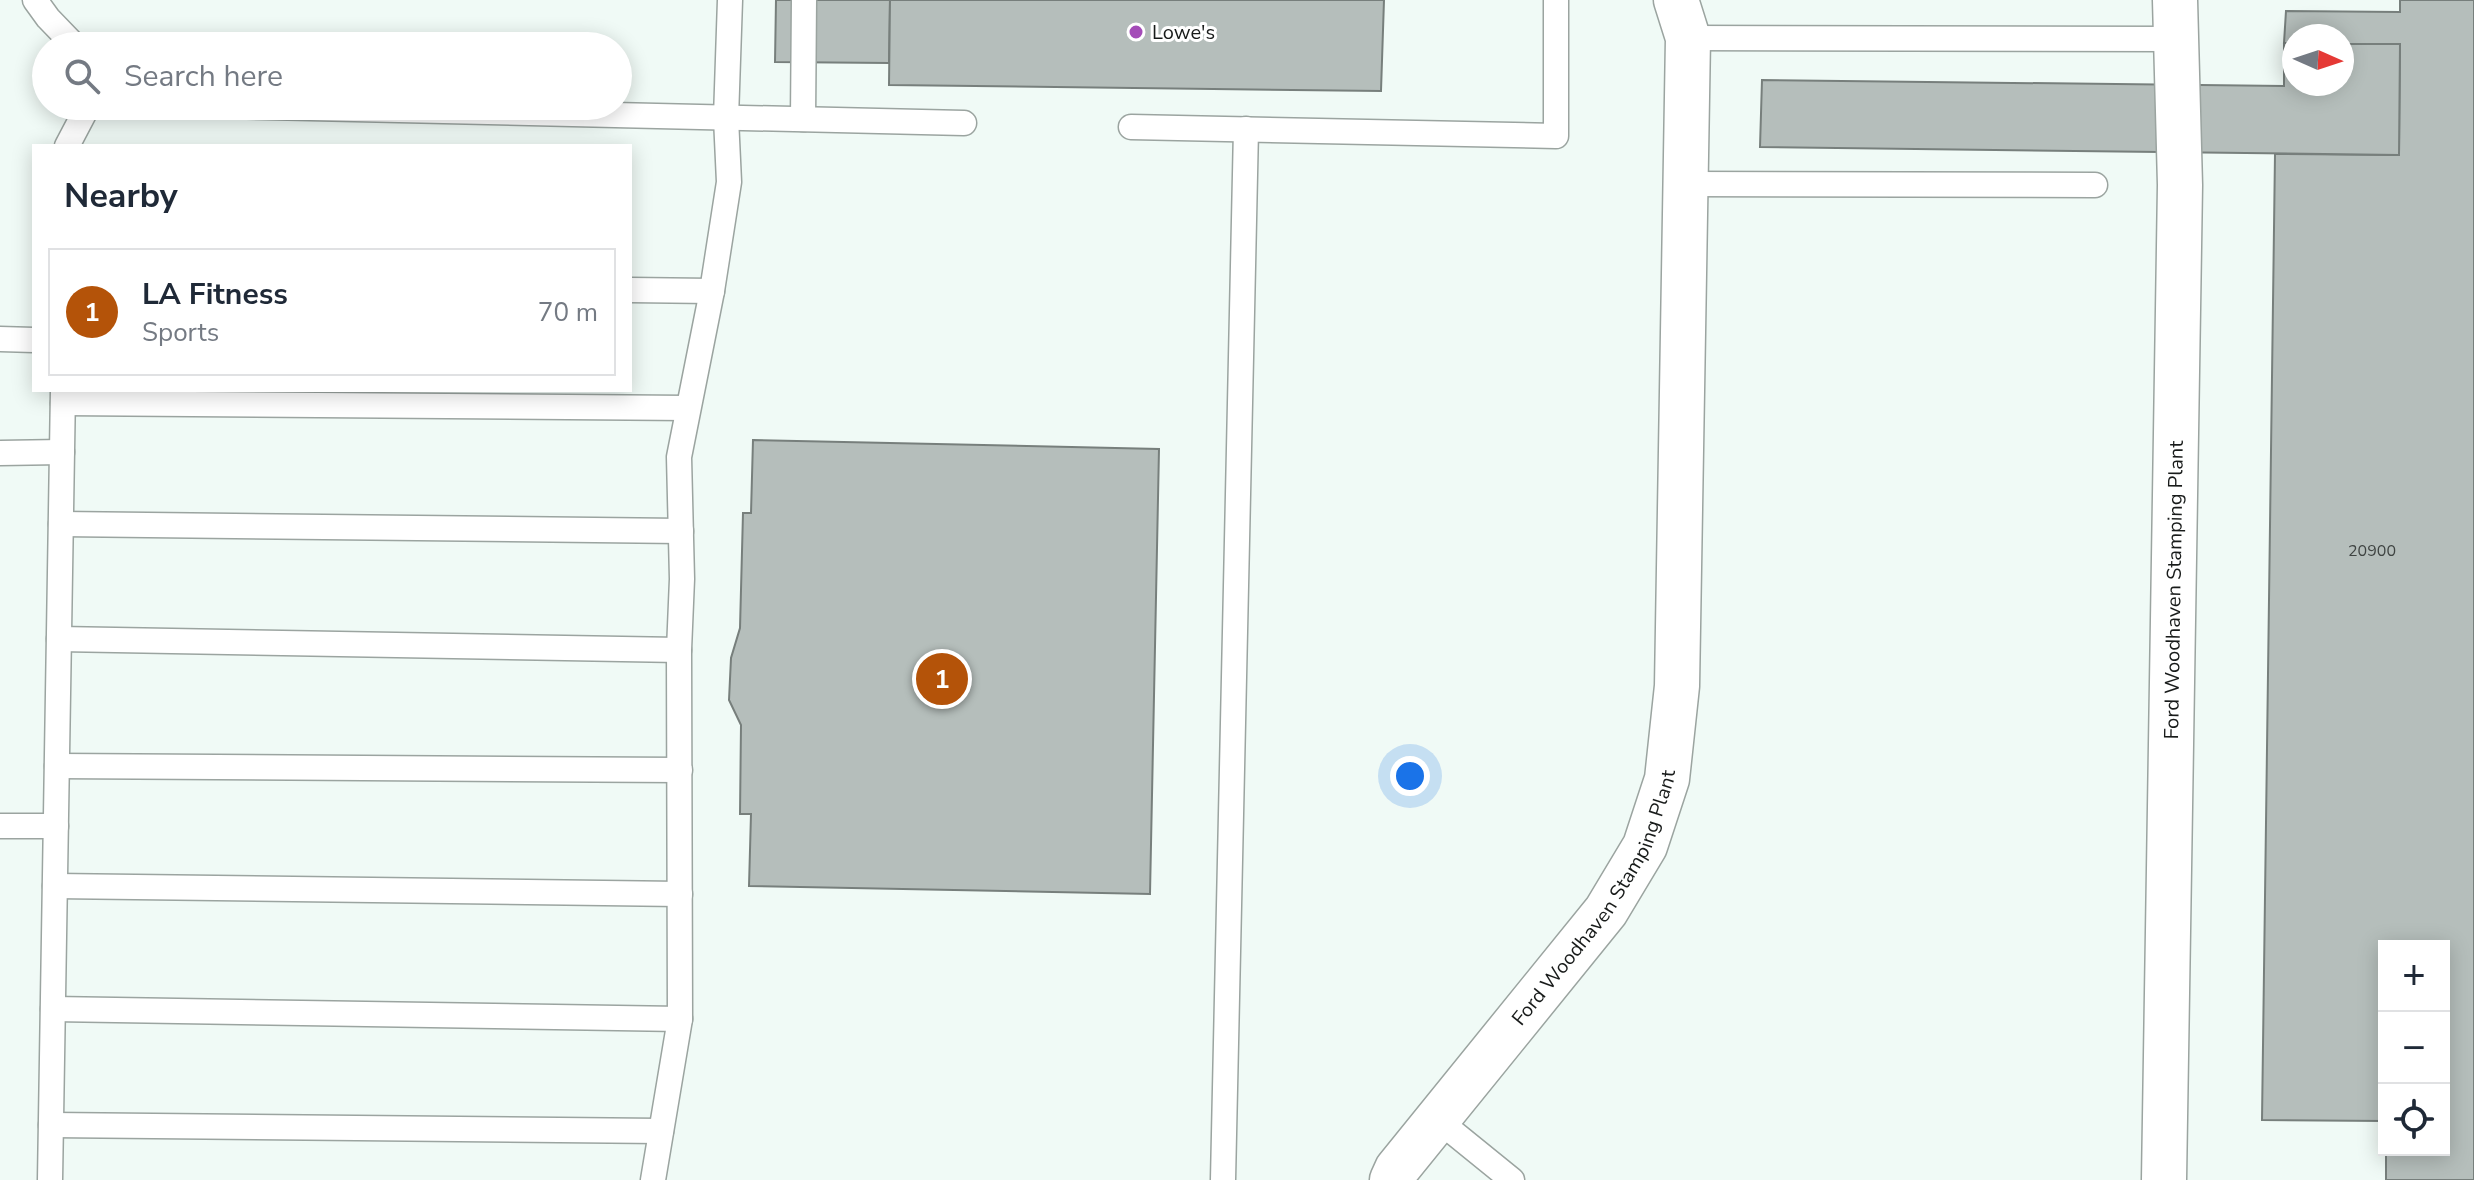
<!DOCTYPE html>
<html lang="en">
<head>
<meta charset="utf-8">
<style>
	:root { --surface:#fff; --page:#f2f2f3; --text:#1f2937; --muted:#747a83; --line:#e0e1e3; --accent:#b45309 }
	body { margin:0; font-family:"Nunito Sans",sans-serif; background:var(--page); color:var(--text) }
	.controls { position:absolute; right:24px; bottom:24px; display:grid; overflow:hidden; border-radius:0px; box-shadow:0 4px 20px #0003 }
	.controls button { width:72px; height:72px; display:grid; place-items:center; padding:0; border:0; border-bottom:2px solid var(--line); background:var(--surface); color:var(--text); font:40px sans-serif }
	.compass { position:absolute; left:2282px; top:24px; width:72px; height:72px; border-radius:50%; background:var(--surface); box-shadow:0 4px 20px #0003; rotate:93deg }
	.you { position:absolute; left:1410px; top:776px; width:28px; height:28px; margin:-20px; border:6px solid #fff; border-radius:50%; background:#1a73e8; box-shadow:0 0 0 12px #1a73e833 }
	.badge { display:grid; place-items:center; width:52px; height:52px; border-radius:50%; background:var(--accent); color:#fff; font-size:26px; font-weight:700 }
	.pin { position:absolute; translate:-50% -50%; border:4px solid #fff; box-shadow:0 2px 8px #0006 }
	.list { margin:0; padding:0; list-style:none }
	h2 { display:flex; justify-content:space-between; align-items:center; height:104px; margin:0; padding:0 32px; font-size:34px }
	h2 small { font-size:26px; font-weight:400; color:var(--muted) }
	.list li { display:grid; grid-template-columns:52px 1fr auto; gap:24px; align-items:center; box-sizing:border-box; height:128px; margin:0 16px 16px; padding:0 16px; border:2px solid var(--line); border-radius:0px }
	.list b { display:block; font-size:30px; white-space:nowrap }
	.list p { margin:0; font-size:26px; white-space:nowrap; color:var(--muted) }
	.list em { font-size:26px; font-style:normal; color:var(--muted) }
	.icon { flex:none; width:44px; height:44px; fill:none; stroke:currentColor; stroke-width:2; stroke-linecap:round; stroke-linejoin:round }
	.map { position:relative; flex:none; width:2474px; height:1180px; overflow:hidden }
	.search { position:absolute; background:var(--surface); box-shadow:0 4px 20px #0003; left:32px; top:32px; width:600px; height:88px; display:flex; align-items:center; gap:20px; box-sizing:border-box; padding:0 28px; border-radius:44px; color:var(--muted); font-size:30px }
	.panel { position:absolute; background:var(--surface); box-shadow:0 4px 20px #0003; left:32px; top:144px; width:600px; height:248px; border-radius:0px }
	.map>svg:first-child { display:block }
	.building { fill:#b5bebb; stroke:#777f7c; stroke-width:2 }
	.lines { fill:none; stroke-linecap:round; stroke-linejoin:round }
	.service-casing { stroke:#9ba4a0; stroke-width:27 }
	.minor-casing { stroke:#9ba4a0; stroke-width:47 }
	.service { stroke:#fff; stroke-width:24 }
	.minor { stroke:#fff; stroke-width:44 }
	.poi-dot { fill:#a44cb8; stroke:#fff; stroke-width:3 }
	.labels { text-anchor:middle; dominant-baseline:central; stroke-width:6; stroke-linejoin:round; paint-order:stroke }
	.number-label { font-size:16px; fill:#3f4442 }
	.poi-label { font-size:20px; fill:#181b1a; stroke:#fff; text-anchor:start }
	.street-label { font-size:20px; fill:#181b1a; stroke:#fff }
</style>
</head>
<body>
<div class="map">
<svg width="2474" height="1180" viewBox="0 0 2474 1180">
	<rect width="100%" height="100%" fill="#f0faf6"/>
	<g class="building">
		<polygon points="776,0 890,0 889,63 775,62"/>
		<polygon points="890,0 1384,0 1381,91 889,85"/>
		<polygon points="2400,0 2474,0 2474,1180 2386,1180 2386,1150 2444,1150 2444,946 2384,946 2384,1121 2262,1120 2275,154 2399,155 2400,44 2342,44 2342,36 2294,36 2294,43 2284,43 2286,11 2400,12"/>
		<polygon points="2284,43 2294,43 2294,84 2342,84 2342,44 2400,44 2399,155 1760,147 1762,80 2284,86"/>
		<polygon points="753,440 1159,449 1150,894 749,886 751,814 740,814 741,725 729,700 731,658 740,628 743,513 751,513"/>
	</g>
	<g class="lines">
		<defs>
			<g id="service">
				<polyline points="35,0 48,18 75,46"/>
				<polyline points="1688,38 2176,39"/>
				<polyline points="227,106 964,123"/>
				<polyline points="803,119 804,0"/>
				<polyline points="1131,127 1556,136 1556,0"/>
				<polyline points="67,146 88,106"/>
				<polyline points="1686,184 2095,185"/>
				<polyline points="630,290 712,291"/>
				<polyline points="0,339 34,340"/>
				<polyline points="63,403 688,408"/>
				<polyline points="0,453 62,452"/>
				<polyline points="61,524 681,531"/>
				<polyline points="59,639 679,650"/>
				<polyline points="57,766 680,770"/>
				<polyline points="0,826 56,826"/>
				<polyline points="55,886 680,894"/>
				<polyline points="53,1009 680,1019"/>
				<polyline points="1438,1120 1512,1180"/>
				<polyline points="51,1125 661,1131"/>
				<polyline points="50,1180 63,390"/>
				<polyline points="653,1180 680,1019 679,650 682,579 679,457 712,291 729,182 726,118 730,0"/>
				<polyline points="1223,1180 1246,129"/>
			</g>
			<g id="minor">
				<path id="s1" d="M1392,1180L1397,1169L1606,911L1645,846L1667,779L1677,686L1688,38L1676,0"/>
				<path id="s2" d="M2164,1180L2180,185L2175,0"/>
			</g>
		</defs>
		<use href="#service" class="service-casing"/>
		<use href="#minor" class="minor-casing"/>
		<use href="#service" class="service"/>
		<use href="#minor" class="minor"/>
	</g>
	<circle class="poi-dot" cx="1136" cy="32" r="8"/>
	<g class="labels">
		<g class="number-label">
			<text x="2372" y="551">20900</text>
		</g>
		<g class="poi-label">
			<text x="1152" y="32">Lowe's</text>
		</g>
		<g class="street-label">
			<text stroke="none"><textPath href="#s2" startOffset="590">Ford Woodhaven Stamping Plant</textPath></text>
			<text stroke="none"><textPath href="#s1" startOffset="350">Ford Woodhaven Stamping Plant</textPath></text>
		</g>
	</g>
</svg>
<div class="controls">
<button>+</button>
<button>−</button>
<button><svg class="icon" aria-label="locate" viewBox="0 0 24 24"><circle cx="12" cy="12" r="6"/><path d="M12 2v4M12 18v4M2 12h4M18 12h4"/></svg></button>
</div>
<svg class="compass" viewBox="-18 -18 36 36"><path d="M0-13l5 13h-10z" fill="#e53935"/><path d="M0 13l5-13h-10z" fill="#747a83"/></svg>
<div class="you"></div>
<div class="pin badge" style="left:942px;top:679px">1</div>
<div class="search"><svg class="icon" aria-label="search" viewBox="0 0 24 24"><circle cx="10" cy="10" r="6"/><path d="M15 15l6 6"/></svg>Search here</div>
<section class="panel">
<h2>Nearby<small></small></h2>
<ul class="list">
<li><span class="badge">1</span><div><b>LA Fitness</b><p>Sports</p></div><em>70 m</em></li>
</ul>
</section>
</div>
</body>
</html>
